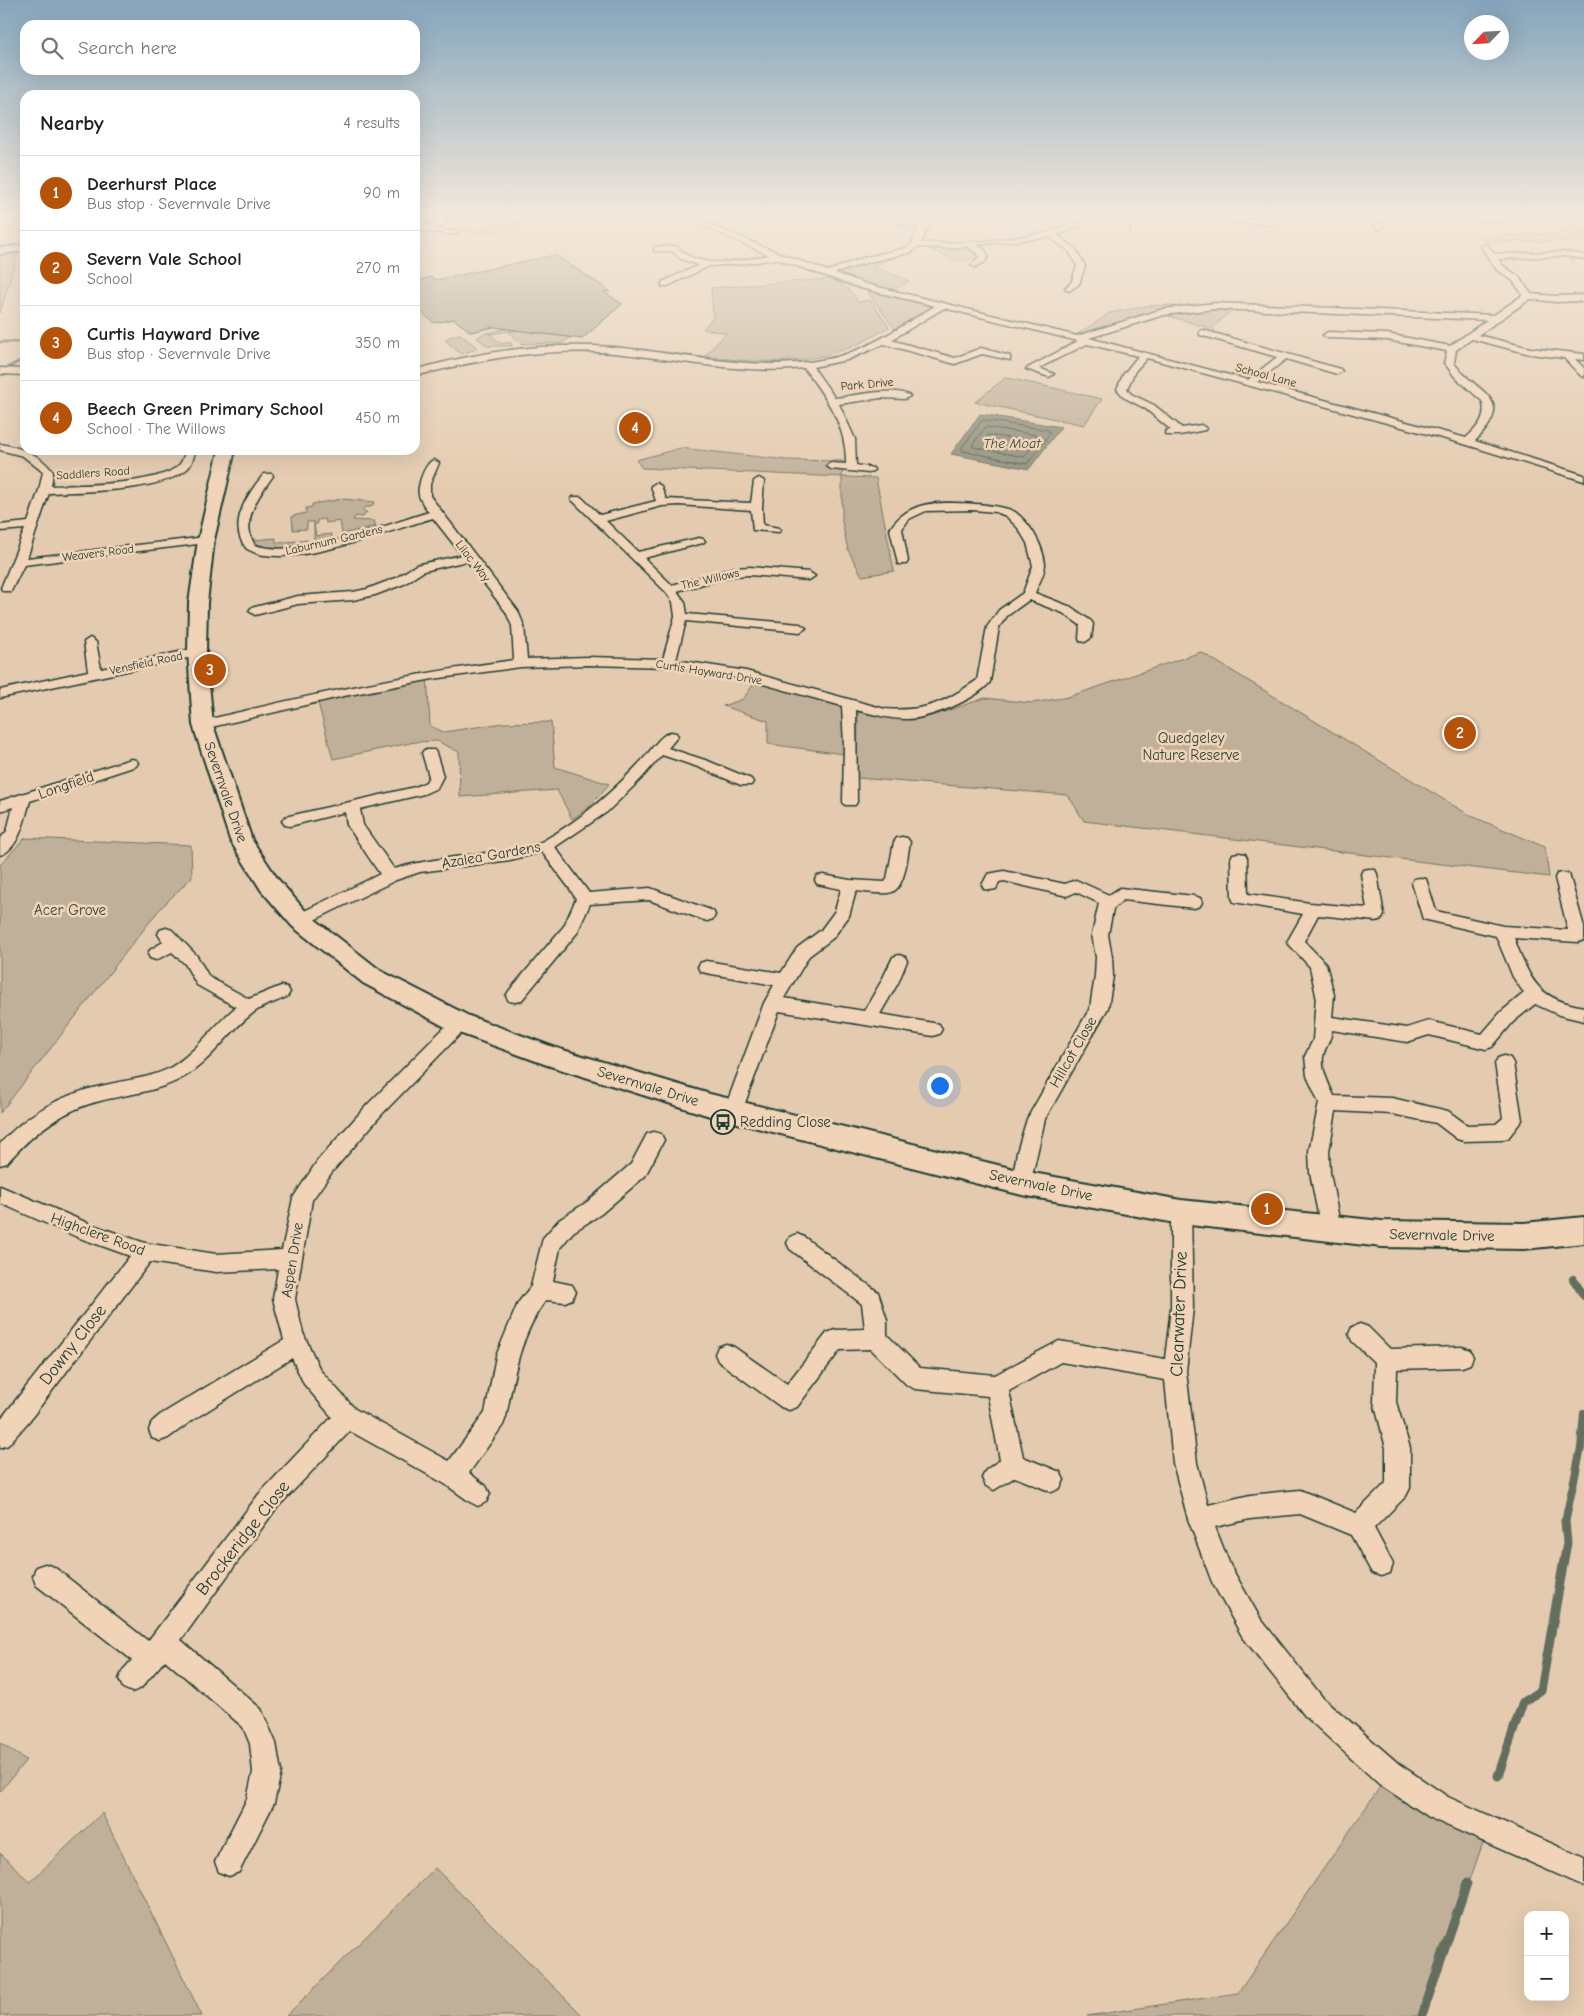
<!DOCTYPE html>
<html lang="en">
<head>
<meta charset="utf-8">
<style>
	:root { --surface:#fff; --page:#f6f6f6; --text:#202124; --muted:#757577; --line:#e0e0e0; --accent:#b45309 }
	body { margin:0; font-family:"Comic Neue",sans-serif; background:var(--page); color:var(--text) }
	.controls { position:absolute; right:15px; bottom:15px; display:grid; overflow:hidden; border-radius:10px; box-shadow:0 5px 20px #0002 }
	.controls button { width:45px; height:45px; display:grid; place-items:center; padding:0; border:0; border-bottom:1px solid var(--line); background:var(--surface); color:var(--text); font:25px sans-serif }
	.compass { position:absolute; left:1464px; top:15px; width:45px; height:45px; border-radius:50%; background:var(--surface); box-shadow:0 5px 20px #0002; rotate:245deg }
	.you { position:absolute; left:939px; top:1085px; width:18px; height:18px; margin:-12px; border:4px solid #fff; border-radius:50%; background:#1a73e8; box-shadow:0 0 0 8px #1a73e833 }
	.badge { display:grid; place-items:center; width:32px; height:32px; border-radius:50%; background:var(--accent); color:#fff; font-size:16px; font-weight:700 }
	.pin { position:absolute; translate:-50% -50%; border:2px solid #fff; box-shadow:0 1px 5px #0006 }
	.list { margin:0; padding:0; list-style:none }
	h2 { display:flex; justify-content:space-between; align-items:center; height:65px; margin:0; padding:0 20px; font-size:21px }
	h2 small { font-size:16px; font-weight:400; color:var(--muted) }
	.list li { display:grid; grid-template-columns:32px 1fr auto; gap:15px; align-items:center; box-sizing:border-box; height:75px; padding:0 20px; border-top:1px solid var(--line) }
	.list b { display:block; font-size:19px; white-space:nowrap }
	.list p { margin:0; font-size:16px; white-space:nowrap; color:var(--muted) }
	.list em { font-size:16px; font-style:normal; color:var(--muted) }
	.icon { flex:none; width:28px; height:28px; fill:none; stroke:currentColor; stroke-width:2; stroke-linecap:round; stroke-linejoin:round }
	.map { position:relative; flex:none; width:1584px; height:2016px; overflow:hidden }
	.search { position:absolute; background:var(--surface); box-shadow:0 5px 20px #0002; left:20px; top:20px; width:400px; height:55px; display:flex; align-items:center; gap:12px; box-sizing:border-box; padding:0 18px; border-radius:15px; color:var(--muted); font-size:19px }
	.panel { position:absolute; background:var(--surface); box-shadow:0 5px 20px #0002; left:20px; top:90px; width:400px; height:365px; border-radius:15px }
	.map>svg:first-child { display:block }
	.green { fill:#c0b099; stroke:#707666 }
	.water { fill:#908f7b; stroke:#636e5f }
	.lines { fill:none; stroke-linecap:round; stroke-linejoin:round }
	.shore { stroke:#4c5e50; stroke-width:1 }
	.stream-far2 { stroke:#636e5f; stroke-width:3 }
	.stream-far1 { stroke:#636e5f; stroke-width:8 }
	.stream { stroke:#636e5f; stroke-width:9 }
	.building { fill:#a79f89; stroke:#1f3d34 }
	.street-casing { stroke:#1f3d34; stroke-width:3 }
	.secondary-casing { stroke:#1f3d34; stroke-width:4 }
	.street { fill:#f1d4b7; fill-rule:evenodd }
	.secondary { fill:#f1d4b7; fill-rule:evenodd }
	.labels { text-anchor:middle; dominant-baseline:central; stroke-width:5; stroke-linejoin:round; paint-order:stroke }
	.far-street-label { font-size:12px; fill:#1f3d34; stroke:#f1d4b7 }
	.far-water-label { font-size:14px; font-style:italic; fill:#30493f; stroke:#f1d4b7 }
	.park-label { font-size:15px; fill:#2f483e; stroke:#f1d4b7 }
	.street-label { font-size:15px; fill:#1f3d34; stroke:#f1d4b7 }
	.poi-label { font-size:15px; fill:#1f3d34; stroke:#f1d4b7; text-anchor:start }
	.near-street-label { font-size:18px; fill:#1f3d34; stroke:#f1d4b7 }
</style>
</head>
<body>
<div class="map">
<svg width="1584" height="2016" viewBox="0 0 1584 2016">
	<rect width="100%" height="100%" fill="#e4cbaf"/>
	<filter id="ink" filterUnits="userSpaceOnUse"><feTurbulence type="fractalNoise" baseFrequency=".02" numOctaves="2"/><feDisplacementMap in="SourceGraphic" scale="10" xChannelSelector="R" yChannelSelector="G"/><feConvolveMatrix kernelMatrix="1 2 1 2 8 2 1 2 1" color-interpolation-filters="sRGB"/></filter>
	<g filter="url(#ink)">
		<g class="green">
			<path d="M524,223L521,226C503,230 475,241 459,227L466,226L467,231L484,230V226Z"/>
			<polygon points="1566,225 1573,225 1584,230 1584,241 1485,242 1477,237 1581,233"/>
			<polygon points="958,248 972,250 977,258 957,261 928,249"/>
			<polygon points="18,253 0,313 0,255"/>
			<polygon points="896,257 897,257 872,266 909,281 892,291 851,279 841,273 842,271 866,263"/>
			<path d="M829,279C842,284 851,289 858,302L870,300L889,327C877,334 864,342 851,347C803,366 756,363 705,356L726,333L703,329L713,318L711,288Z"/>
			<polygon points="863,286 943,305 897,332"/>
			<polygon points="1168,305 1179,307 1123,321 1124,322 1079,336 1075,336 1110,313 1146,306"/>
			<polygon points="1237,306 1213,327 1217,337 1203,333 1206,327 1159,313"/>
			<polygon points="549,319 509,331 490,334 502,344 510,342 513,346 488,346 477,338 483,334"/>
			<polygon points="533,326 531,332 571,337 563,343 522,344 509,332"/>
			<polygon points="460,334 476,347 476,349 461,354 445,340 449,337"/>
			<polygon points="1005,378 1013,379 1102,399 1084,425 975,402"/>
			<polygon points="681,448 786,460 843,461 842,477 876,478 894,571 862,576 848,550 842,522 842,477 642,468 636,460"/>
			<polygon points="342,499 375,502 371,507 365,507 362,511 367,512 363,517 356,516 353,520 374,521 376,526 342,534 340,521 326,523 325,519 317,520 317,524 314,525 316,536 331,534 332,537 326,541 314,542 314,522 307,522 307,529 293,530 292,516 306,513 306,508 312,507 312,504"/>
			<path d="M276,538V543L308,540V545C293,549 265,555 254,540Z"/>
			<polygon points="1201,652 1469,815 1545,847 1549,877 1084,821 1068,795 857,778 858,712 891,719 938,714 985,698 1032,703 1068,697"/>
			<polygon points="427,674 430,726 444,732 503,723 551,722 555,767 609,784 589,807 572,819 557,790 460,797 459,752 437,741 415,742 333,759 317,699"/>
			<polygon points="758,678 849,703 851,755 768,744 768,721 723,706 743,699"/>
			<polygon points="25,838 191,845 192,877 159,910 0,1113 0,865"/>
			<polygon points="0,1743 26,1760 0,1792"/>
			<polygon points="1389,1774 1488,1828 1423,2016 1087,2016 1238,1993"/>
			<polygon points="102,1813 202,2016 0,2016 0,1853 30,1882"/>
			<polygon points="435,1868 583,2016 286,2016"/>
		</g>
		<polygon class="water" points="980,414 1061,427 1029,469 951,454"/>
		<g class="lines">
			<g class="shore">
				<polygon points="983,420 1048,430 1050,433 1027,464 963,451 962,448"/>
				<polygon points="986,427 1037,435 1039,438 1024,457 973,447 973,444"/>
				<polygon points="988,435 1024,440 1025,443 1020,449 987,442 985,439"/>
			</g>
			<g class="stream-far2">
				<polyline points="1130,216 1132,221 1130,233"/>
				<polyline points="0,342 25,342"/>
				<polyline points="0,372 25,358"/>
			</g>
			<g class="stream-far1">
				<polyline points="1573,1279 1584,1296"/>
				<polyline points="1565,1522 1581,1448 1584,1413"/>
			</g>
			<g class="stream">
				<polyline points="1498,1776 1523,1702 1541,1690 1567,1543 1565,1521"/>
				<polyline points="1422,2016 1467,1883"/>
			</g>
		</g>
		<polygon class="building" points="555,255 610,291 604,292 622,304 582,339 494,327 471,332 454,319 434,323 415,307 415,281 432,277 436,280"/>
		<g class="lines">
			<defs>
				<g id="street">
					<path d="M680,216H690L781,254L828,271L863,258L906,248L912,244L919,225L903,224L878,216L922,221L925,216H933L921,243C961,244 1005,240 1045,233C1056,231 1071,221 1082,222V226L1057,235L1075,248L1085,266L1079,284L1069,291L1065,288L1071,283L1077,266L1069,251L1049,237L977,245L985,250L988,256L985,262L975,267L971,265L980,256L967,246L948,248L918,247L912,252L869,262L835,273L866,284L1077,336L1163,309L1215,303L1494,315L1523,295L1513,281L1496,269L1481,247L1482,245H1488L1494,254L1564,252L1584,255V259L1564,256L1498,259L1502,265L1519,277L1531,294L1556,296L1584,295V301L1556,302L1530,299L1478,335L1530,348L1584,354V360L1575,359L1584,368V377L1581,376L1564,358L1530,354L1472,339L1456,350L1454,363C1476,394 1519,398 1475,441L1584,475V481L1464,444L1147,358L1135,371L1127,389L1131,394L1154,405L1182,428L1201,425L1206,428L1205,430L1180,435H1166L1165,433L1166,431L1171,430L1146,409L1125,398L1117,389L1123,375L1138,356L1087,344L1039,368L1054,374L1049,377L1026,369L1078,341L944,308L891,340L955,358L981,348L1010,356V360L982,354L955,364L884,344L847,360L813,367L835,398C851,396 898,386 910,396L905,399L881,398L839,404L855,439L856,465L873,468L874,470L869,473L831,469L826,466L831,463L846,464C847,425 826,398 804,368C741,375 677,359 614,353C544,347 483,359 415,376V370C480,351 546,342 613,347C684,353 756,373 827,359C866,352 901,326 935,306L860,288L777,259L742,264L709,266L668,286H662V282L699,265L681,259L672,251H654V247L677,246C697,272 742,260 769,255ZM1215,309L1487,320L1450,346L1387,334L1328,332L1323,335L1328,338L1387,340L1447,351L1444,363L1446,365L1455,377L1482,401C1488,417 1477,428 1466,438L1257,382L1286,359L1337,374L1342,371L1340,369L1203,330L1200,331V335L1277,357L1248,380L1089,338L1164,315Z"/>
					<polygon points="1193,216 1269,220 1273,217 1277,219 1277,223 1273,225 1196,219 1193,219"/>
					<polygon points="1363,216 1371,216 1384,227 1377,229"/>
					<polygon points="1457,216 1533,216 1529,218 1495,221 1461,218"/>
					<polygon points="1547,216 1557,216 1558,217 1554,219"/>
					<polygon points="417,227 455,231 459,233 455,235 420,231 417,231"/>
					<polygon points="0,368 25,369 25,375 0,374"/>
					<path d="M0,444C22,448 40,454 53,472L51,486C79,485 162,485 180,464C183,460 184,454 186,450H194L195,452C193,458 192,465 187,469C161,492 84,491 49,493L27,558L206,537L212,540L206,543L24,565L11,591H3L1,588L25,529L0,531V525L28,522L39,490L43,472L23,456L0,450Z"/>
					<path d="M434,460L439,463L430,484V496L518,611L524,626L527,659L588,657L663,659L675,616L673,602L666,592L573,501L571,499L573,497H581L600,515L656,501L651,486L656,483L661,486L666,499L751,503L754,481L759,478L764,481L762,507L763,525L779,528L781,530L779,532L753,530L751,510L679,505L662,506L606,521L638,552L699,538L703,539L705,541L703,543L644,558L672,585L733,568L750,567L809,572L815,576L809,580L750,575L733,576L677,591L685,602L687,614L800,624L806,628L800,632L686,621L676,660L746,671L885,709C925,712 944,703 977,680L987,627L999,610L1023,593L1033,566L1027,543L1018,528L1006,516L996,512L973,510L926,511L909,519L902,529L908,561L906,564H898L890,529C898,517 906,511 920,506C935,500 1001,503 1015,512C1030,523 1043,545 1045,564C1045,573 1038,585 1035,593L1071,607L1091,621L1093,624L1091,638L1085,642L1080,641L1079,638L1080,625L1063,613L1029,600L1007,616L999,627L990,682C976,700 928,719 906,719C889,719 873,714 856,710L857,802L855,805H845L843,802L844,745L842,706L745,679L669,667L588,665L521,667L433,679L344,696L203,729L198,728L196,725L198,722C303,696 407,674 514,660L512,626L506,612L467,561L424,571L404,584L375,595L353,600L298,604L255,615L249,611L251,608L298,596L353,592L367,589L396,578L416,565L462,555L433,518C388,531 310,562 265,555C259,555 253,552 247,549C226,525 248,493 264,474H272L273,476C260,494 239,521 255,545C299,560 384,525 429,512C426,508 420,501 419,495C417,486 425,462 434,460Z"/>
					<polygon points="90,638 96,642 101,669 197,648 204,652 197,656 0,698 0,690 88,671 84,642"/>
					<path d="M671,732L676,733L678,736L668,748L708,761L751,779L753,782L751,785H741L698,767L662,755L640,780L607,812L555,847L589,893L650,888L713,911L715,915L713,919L707,921L701,919L649,900L590,904L577,933L521,1001L515,1002L509,1001L506,996L509,991L564,926L576,899L570,889L542,852L510,860L420,872L396,880L306,924L300,926L294,924L292,920L294,916L380,874L347,825L345,812L290,826L285,825L282,821L285,817L415,787L426,782L429,776L422,753L424,750H434L436,753L443,776L437,788L424,794L360,809L363,825L394,869C424,860 455,857 487,853C504,851 527,849 543,841C582,819 615,790 645,757C652,749 660,735 671,732Z"/>
					<path d="M131,759L136,760L138,763L136,766L30,801C25,818 19,850 0,855V839L7,831L13,807L0,811V801Z"/>
					<path d="M902,837L907,838L910,842C907,855 906,892 888,893C878,894 867,892 856,891L849,916L833,938L809,956L784,998L864,1011L881,982L893,957L899,955L905,957L907,961L898,983L880,1014L939,1024L942,1029L939,1034L933,1036L779,1011L742,1111L740,1116L733,1119L726,1116L724,1111L764,1003L774,985L706,973L700,971L698,967L700,963L706,961L781,973L797,948L821,930L835,911L841,889L817,884L815,880L817,876L823,875L850,880L885,882L887,879L894,842L897,838Z"/>
					<path d="M1239,853L1245,854L1247,858L1248,894L1310,903L1367,908L1361,874L1363,870L1369,869L1375,870L1377,874L1384,915L1382,919L1376,921L1318,915L1304,941L1326,964L1334,995L1332,1017L1407,1028L1429,1021L1482,1034L1501,1012L1524,993L1513,977L1496,936L1423,919L1412,883L1414,879L1420,878L1426,879L1436,911L1503,926L1568,930L1555,878L1557,874L1563,873L1569,874L1584,927V940L1578,942L1514,938C1530,980 1537,999 1584,1007V1021L1559,1015L1535,1004L1513,1022L1492,1047L1486,1049L1429,1035L1407,1042L1332,1030C1331,1041 1324,1048 1323,1057C1321,1070 1329,1084 1334,1096L1392,1098L1448,1111L1467,1125L1496,1124L1503,1118L1495,1063L1498,1058L1504,1056L1510,1058L1513,1063L1522,1120L1508,1138L1501,1140L1464,1141L1457,1139L1436,1123L1392,1114L1336,1111L1329,1151L1330,1173L1341,1229L1338,1235L1331,1238L1324,1235L1321,1229L1310,1173L1309,1151L1319,1103L1307,1076L1305,1056L1313,1040L1316,995L1310,967L1287,942L1303,914L1234,902L1232,898L1231,858L1233,854Z"/>
					<polygon points="1004,871 1065,884 1076,880 1109,895 1120,888 1194,896 1200,898 1202,902 1200,906 1194,908 1123,900 1113,909 1108,935 1112,957 1113,976 1108,1008 1045,1119 1029,1189 1022,1191 1015,1189 1012,1183 1017,1152 1027,1119 1090,1008 1095,976 1096,957 1092,935 1099,903 1076,892 1067,896 1004,881 999,882 996,889 990,890 984,889 982,885 988,874"/>
					<path d="M166,928L172,930L197,956L209,977L249,999L281,986L287,987L290,992L287,997C276,1002 263,1005 253,1013C228,1032 211,1061 184,1077C158,1092 128,1094 100,1101C62,1110 32,1134 7,1163L0,1165V1144C26,1114 63,1094 101,1086C124,1080 147,1079 168,1069C195,1054 212,1027 236,1007L197,985L185,964L172,952L156,960L150,958L148,954L150,950L163,942L158,934L160,930Z"/>
					<path d="M460,1016L466,1018L469,1023L466,1028L382,1114L332,1172L312,1200L295,1299L303,1333L320,1370L355,1409L449,1461L485,1413L496,1356L518,1303L531,1286L543,1238L559,1220L587,1202L631,1164L647,1134L654,1132L661,1134L664,1140L645,1176L601,1214L573,1232L560,1248L553,1281L572,1285L576,1292L572,1299L565,1302L546,1300C520,1335 514,1375 506,1417L503,1425L469,1473L486,1486L490,1494L486,1502L478,1506L470,1502L445,1484L350,1431L275,1510L181,1640L261,1709L276,1743L281,1772L274,1803L239,1872L229,1876L219,1872L215,1862L247,1799L253,1772L250,1744L243,1727L165,1660L141,1688L132,1692L123,1688L119,1679L123,1670L132,1660L36,1585L33,1576L36,1567L45,1564L54,1567L148,1641L259,1494L332,1417L304,1384L292,1358L194,1419L168,1438L160,1441L152,1438L149,1430L152,1422L160,1415L284,1340L273,1299L278,1269L216,1272L150,1262L29,1421L8,1445L0,1448V1420L130,1256L77,1237L0,1203V1186L90,1224L145,1243L216,1254L282,1250L293,1198L318,1160L368,1104L454,1018Z"/>
					<polygon points="1181,1203 1188,1206 1191,1212 1193,1308 1186,1371 1197,1463 1208,1505 1250,1495 1300,1490 1356,1513 1386,1483 1386,1448 1374,1402 1375,1363 1352,1341 1349,1334 1352,1327 1360,1324 1368,1327 1390,1349 1462,1347 1470,1350 1473,1357 1470,1364 1462,1367 1397,1369 1396,1402 1410,1448 1410,1488 1406,1496 1374,1528 1393,1564 1390,1573 1381,1576 1372,1573 1351,1535 1300,1514 1250,1519 1215,1527 1230,1565 1260,1618 1323,1698 1399,1764 1448,1797 1584,1858 1584,1886 1428,1817 1379,1784 1305,1716 1242,1636 1212,1582 1188,1519 1173,1463 1165,1380 1061,1362 1009,1391 1023,1457 1060,1472 1064,1480 1060,1488 1052,1492 1015,1477 994,1490 986,1486 982,1478 986,1470 1000,1460 988,1396 915,1389 907,1385 871,1349 840,1350 797,1407 789,1410 781,1407 718,1361 715,1354 718,1347 726,1344 734,1347 787,1384 827,1333 835,1330 865,1329 862,1304 790,1249 787,1243 790,1237 797,1234 804,1237 878,1292 887,1320 887,1335 920,1368 995,1375 1059,1341 1165,1359 1171,1308 1171,1212 1174,1206"/>
				</g>
				<g id="secondary">
					<polygon points="440,216 450,217 443,226 415,233 415,227 435,222"/>
					<polygon points="25,245 25,251 0,254 0,248"/>
					<polygon points="219,450 235,450 214,540 207,603 206,652 213,725 252,840 277,878 308,914 381,971 469,1016 553,1047 710,1094 1022,1171 1181,1200 1382,1221 1524,1223 1584,1217 1584,1243 1524,1249 1382,1247 1181,1224 1022,1195 710,1116 547,1065 451,1030 363,983 292,926 261,890 230,840 193,725 188,652 189,603 198,540"/>
				</g>
			</defs>
			<use href="#street" class="street-casing"/>
			<use href="#secondary" class="secondary-casing"/>
			<use href="#street" class="street"/>
			<use href="#secondary" class="secondary"/>
		</g>
	</g>
	<linearGradient id="sky" x2="0" y2="1"><stop stop-color="#85a5bc"/><stop offset="0.43" stop-color="#f3e8db"/><stop offset="1" stop-color="#f3e8db" stop-opacity="0"/></linearGradient>
	<rect width="1584" height="498" fill="url(#sky)"/>
	<defs>
		<symbol id="bus-ring" viewBox="-11 -11 22 22"><circle r="9.5" fill="#f1d4b7" stroke="#1f3d34" stroke-width="1.5"/><path d="M-5-6H5V4H4V6H2V4H-2V6H-4V4H-5ZM-3.5-4V0h7V-4ZM-3.5 1.2v1.5H-2V1.2ZM2 1.2v1.5H3.5V1.2Z" fill="#1f3d34"/></symbol>
	</defs>
	<g fill-rule="evenodd">
		<use href="#bus-ring" x="709" y="1108" width="28" height="28"/>
	</g>
	<g class="labels">
		<g class="far-street-label">
			<text transform="translate(1266 375) rotate(15)">School Lane</text>
			<text transform="translate(867 384) rotate(-5)">Park Drive</text>
			<text transform="translate(93 473) rotate(-4)">Saddlers Road</text>
			<text transform="translate(334 540) rotate(-13)">Laburnum Gardens</text>
			<text transform="translate(98 553) rotate(-7)">Weavers Road</text>
			<text transform="translate(473 561) rotate(52)">Lilac Way</text>
			<text transform="translate(710 579) rotate(-13)">The Willows</text>
			<text transform="translate(146 663) rotate(-12)">Vensfield Road</text>
			<text transform="translate(709 672) rotate(9)">Curtis Hayward Drive</text>
		</g>
		<g class="far-water-label">
			<text x="1012" y="443">The Moat</text>
		</g>
		<g class="park-label">
			<text x="1191" y="738">Quedgeley<tspan x="1191" dy="17">Nature Reserve</tspan></text>
			<text x="70" y="910">Acer Grove</text>
		</g>
		<g class="street-label">
			<text transform="translate(66 785) rotate(-19)">Longfield</text>
			<text transform="translate(226 792) rotate(71)">Severnvale Drive</text>
			<text transform="translate(491 855) rotate(-10)">Azalea Gardens</text>
			<text transform="translate(1073 1052) rotate(-60)">Hillcot Close</text>
			<text transform="translate(648 1086) rotate(17)">Severnvale Drive</text>
			<text transform="translate(1041 1185) rotate(12)">Severnvale Drive</text>
			<text transform="translate(98 1234) rotate(20)">Highclere Road</text>
			<text transform="translate(1442 1235) rotate(1)">Severnvale Drive</text>
			<text transform="translate(292 1260) rotate(-81)">Aspen Drive</text>
		</g>
		<g class="poi-label">
			<text x="740" y="1122">Redding Close</text>
		</g>
		<g class="near-street-label">
			<text transform="translate(1179 1314) rotate(-88)">Clearwater Drive</text>
			<text transform="translate(73 1345) rotate(-52)">Downy Close</text>
			<text transform="translate(243 1538) rotate(-52)">Brockeridge Close</text>
		</g>
	</g>
</svg>
<div class="controls">
<button>+</button>
<button>−</button>
</div>
<svg class="compass" viewBox="-18 -18 36 36"><path d="M0-13l5 13h-10z" fill="#e53935"/><path d="M0 13l5-13h-10z" fill="#757577"/></svg>
<div class="you"></div>
<div class="pin badge" style="left:1267px;top:1209px">1</div>
<div class="pin badge" style="left:1460px;top:733px">2</div>
<div class="pin badge" style="left:210px;top:670px">3</div>
<div class="pin badge" style="left:635px;top:428px">4</div>
<div class="search"><svg class="icon" aria-label="search" viewBox="0 0 24 24"><circle cx="10" cy="10" r="6"/><path d="M15 15l6 6"/></svg>Search here</div>
<section class="panel">
<h2>Nearby<small>4 results</small></h2>
<ul class="list">
<li><span class="badge">1</span><div><b>Deerhurst Place</b><p>Bus stop · Severnvale Drive</p></div><em>90 m</em></li>
<li><span class="badge">2</span><div><b>Severn Vale School</b><p>School</p></div><em>270 m</em></li>
<li><span class="badge">3</span><div><b>Curtis Hayward Drive</b><p>Bus stop · Severnvale Drive</p></div><em>350 m</em></li>
<li><span class="badge">4</span><div><b>Beech Green Primary School</b><p>School · The Willows</p></div><em>450 m</em></li>
</ul>
</section>
</div>
</body>
</html>
